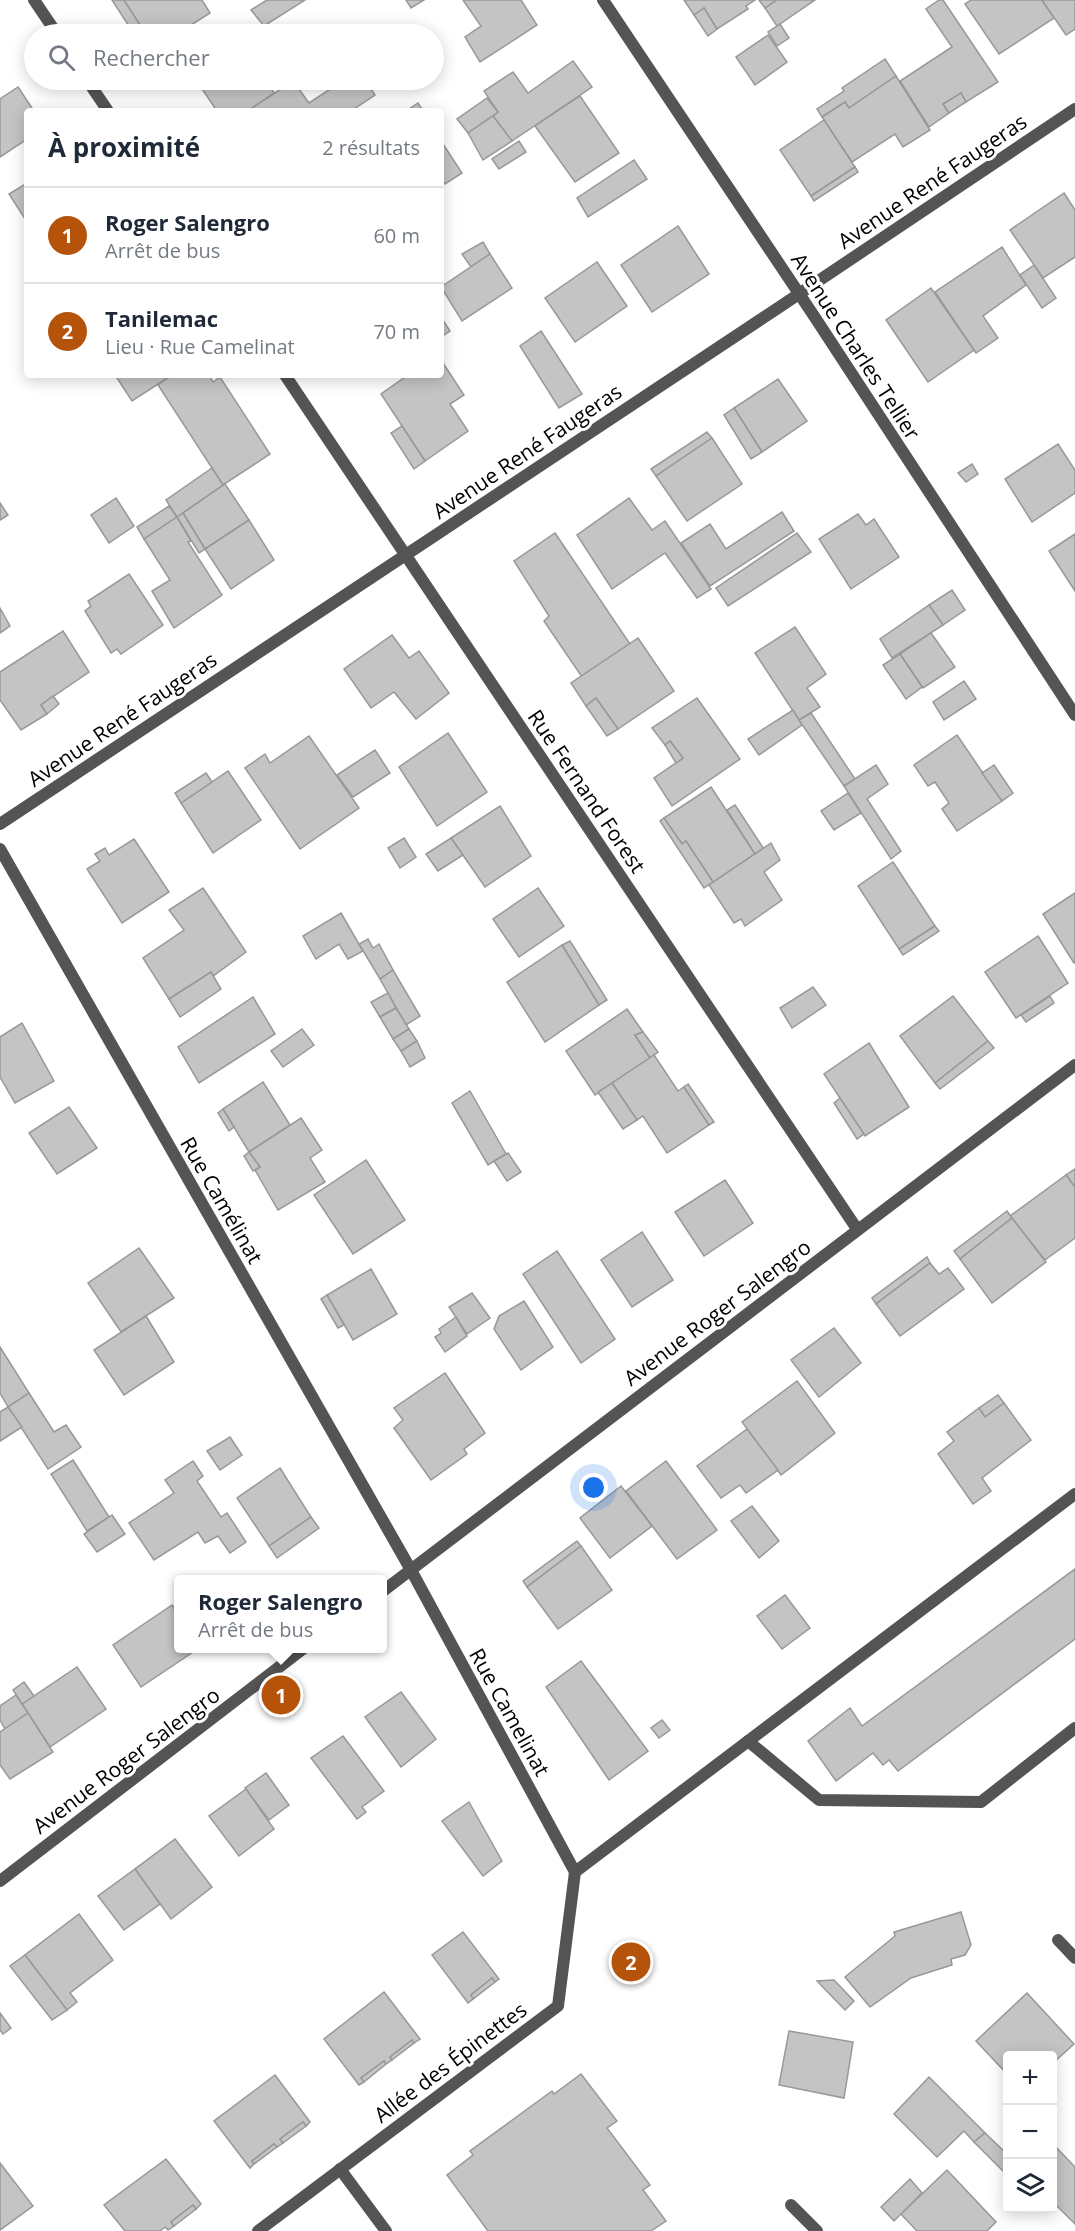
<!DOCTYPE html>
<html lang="fr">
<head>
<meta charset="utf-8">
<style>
	:root { --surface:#fff; --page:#f2f2f3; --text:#1f2937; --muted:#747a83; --line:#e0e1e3; --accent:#b45309 }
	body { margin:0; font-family:"Open Sans",sans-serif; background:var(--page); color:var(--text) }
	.controls { position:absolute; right:18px; bottom:18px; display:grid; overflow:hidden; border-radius:6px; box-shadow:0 3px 15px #0003 }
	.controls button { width:54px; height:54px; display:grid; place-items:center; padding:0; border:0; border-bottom:2px solid var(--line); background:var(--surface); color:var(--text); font:30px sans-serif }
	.you { position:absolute; left:594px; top:1488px; width:21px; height:21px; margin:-15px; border:4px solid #fff; border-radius:50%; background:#1a73e8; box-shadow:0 0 0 9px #1a73e833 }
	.badge { display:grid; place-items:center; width:39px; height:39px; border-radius:50%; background:var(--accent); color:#fff; font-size:20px; font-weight:700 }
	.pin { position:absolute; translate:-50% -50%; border:3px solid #fff; box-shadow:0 2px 6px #0006 }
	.popup { position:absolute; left:174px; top:1575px; width:213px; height:78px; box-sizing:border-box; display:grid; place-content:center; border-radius:6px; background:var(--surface); filter:drop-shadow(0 2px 4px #0005); font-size:20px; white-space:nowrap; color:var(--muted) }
	.popup b { font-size:22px; color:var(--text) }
	.popup::after { content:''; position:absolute; left:50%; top:100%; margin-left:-12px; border:12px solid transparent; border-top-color:var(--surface) }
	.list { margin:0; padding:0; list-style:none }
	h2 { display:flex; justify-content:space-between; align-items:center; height:78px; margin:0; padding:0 24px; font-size:26px }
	h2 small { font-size:20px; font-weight:400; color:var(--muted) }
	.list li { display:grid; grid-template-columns:39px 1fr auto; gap:18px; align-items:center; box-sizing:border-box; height:96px; padding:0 24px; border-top:2px solid var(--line) }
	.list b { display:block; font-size:22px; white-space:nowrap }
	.list p { margin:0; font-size:20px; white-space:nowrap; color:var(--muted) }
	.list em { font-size:20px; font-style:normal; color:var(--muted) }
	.icon { flex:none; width:33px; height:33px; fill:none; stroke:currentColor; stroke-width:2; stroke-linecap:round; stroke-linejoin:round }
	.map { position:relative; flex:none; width:1075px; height:2231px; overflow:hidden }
	.search { position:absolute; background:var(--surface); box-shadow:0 3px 15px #0003; left:24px; top:24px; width:420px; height:66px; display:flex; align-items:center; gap:15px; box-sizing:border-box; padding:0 21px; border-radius:33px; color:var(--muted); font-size:22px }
	.panel { position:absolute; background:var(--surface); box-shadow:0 3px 15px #0003; left:24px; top:108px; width:420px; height:270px; border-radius:6px }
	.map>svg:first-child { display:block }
	.building { fill:#c4c4c4; stroke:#989898; stroke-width:1.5 }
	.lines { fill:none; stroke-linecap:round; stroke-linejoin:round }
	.service { stroke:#545454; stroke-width:12 }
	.minor { stroke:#545454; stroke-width:12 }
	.labels { text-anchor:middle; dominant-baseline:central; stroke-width:6; stroke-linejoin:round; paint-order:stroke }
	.street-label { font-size:21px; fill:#000; stroke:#fff }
</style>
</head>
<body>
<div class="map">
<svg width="1075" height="2231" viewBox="0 0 1075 2231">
	<rect width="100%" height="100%" fill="#fff"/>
	<g class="building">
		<polygon points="112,0 124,0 146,34 134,34"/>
		<polygon points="124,0 202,0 210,13 177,34 146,34"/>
		<polygon points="267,0 305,0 264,26 251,10"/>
		<polygon points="406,0 424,0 411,8"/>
		<polygon points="463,0 521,0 537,25 480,62 465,37 481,26"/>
		<polygon points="684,0 755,0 746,6 748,9 717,29 704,8 694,15"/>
		<polygon points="759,0 777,0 765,8"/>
		<polygon points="777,0 815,0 777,26 765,8"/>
		<polygon points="939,0 943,0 998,82 966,102 961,93 943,104 949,113 929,127 900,81 952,47 926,9"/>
		<polygon points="971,0 1042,0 1054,18 999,54 965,4"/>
		<polygon points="1042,0 1075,0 1075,29 1066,35"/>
		<polygon points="704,8 717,29 708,36 694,15"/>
		<polygon points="780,24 789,38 777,46 768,32"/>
		<polygon points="229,25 236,34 214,34"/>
		<polygon points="768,35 787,62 755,85 736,57"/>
		<polygon points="885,59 896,76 849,108 845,102 822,117 817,109 844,91 842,88"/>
		<polygon points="573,61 592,87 512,141 493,116 498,112 484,91 513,72 528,93"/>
		<polygon points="896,76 930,130 903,147 895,134 852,162 822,117 845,102 849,108"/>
		<polygon points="196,80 266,80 274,93 248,111 217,111"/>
		<polygon points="344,80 365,80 375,95 351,111 249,110 293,81 309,103"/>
		<polygon points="18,87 34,111 27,111 27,139 0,157 0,99"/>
		<polygon points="961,93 966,102 949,113 943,104"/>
		<polygon points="580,96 619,153 575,182 535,126"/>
		<polygon points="487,98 498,112 468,133 457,119"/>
		<polygon points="418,103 423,111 406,111"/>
		<polygon points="493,116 512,141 483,160 468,133"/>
		<polygon points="824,120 855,167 811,196 780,150"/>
		<polygon points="441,141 462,173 445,184 441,178"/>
		<polygon points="519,141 526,152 499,169 492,159"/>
		<polygon points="634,160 647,179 588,217 577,198"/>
		<polygon points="855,167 858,172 814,201 811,196"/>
		<polygon points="27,183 27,222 9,194"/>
		<polygon points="1064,193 1075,210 1075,257 1043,278 1010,230"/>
		<polygon points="678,226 709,274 652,312 621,265"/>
		<polygon points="483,242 490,254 471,267 462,254"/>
		<polygon points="1002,247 1026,285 983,316 998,338 976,353 935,292"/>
		<polygon points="490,254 512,288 462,321 441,287"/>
		<polygon points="597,262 627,306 575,342 545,298"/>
		<polygon points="1034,265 1056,298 1042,308 1020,275"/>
		<polygon points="931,288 974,350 928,382 886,320"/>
		<polygon points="441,317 450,331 441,337"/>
		<polygon points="541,331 582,394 559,408 520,346"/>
		<polygon points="441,360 464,395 450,404 468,431 425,461 381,394 408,375 441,375"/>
		<polygon points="115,375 172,375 132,401"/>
		<polygon points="172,375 209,375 213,382 220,377 270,454 223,485 158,385"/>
		<polygon points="778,379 807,421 762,452 734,408"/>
		<polygon points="734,408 762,452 751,459 724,415"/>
		<polygon points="402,426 425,461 414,469 391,433"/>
		<polygon points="707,432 712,438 656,476 651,469"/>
		<polygon points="712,438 742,484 687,521 656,476"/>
		<polygon points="1058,444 1075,470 1075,493 1032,522 1005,479"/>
		<polygon points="972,464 978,474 966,482 958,473"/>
		<polygon points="212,468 223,485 177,517 166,500"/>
		<polygon points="225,484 249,520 205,549 183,513"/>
		<polygon points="116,498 134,526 109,543 91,515"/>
		<polygon points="629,498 652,530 665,521 711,589 697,598 665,553 612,589 577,535"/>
		<polygon points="0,503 8,515 0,520"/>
		<polygon points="169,506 177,517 144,539 137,527"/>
		<polygon points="782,512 794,531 710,586 681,543 710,524 726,549"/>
		<polygon points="183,513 205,549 199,553 177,517"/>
		<polygon points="858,514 866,525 874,519 899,557 851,589 819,539"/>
		<polygon points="177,517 191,541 188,542 222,595 174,628 152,591 170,580 144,539"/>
		<polygon points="249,520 274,560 231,589 205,549"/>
		<polygon points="555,533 630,644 582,677 544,621 549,616 514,561"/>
		<polygon points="797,533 811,552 728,606 716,588"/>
		<polygon points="1075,534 1075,591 1049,551"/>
		<polygon points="129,574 163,625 121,654 117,649 111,653 85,611 91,606 88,601"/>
		<polygon points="952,590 965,610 943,625 929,605"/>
		<polygon points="929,605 943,625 892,658 880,639"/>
		<polygon points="0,608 10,626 0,633"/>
		<polygon points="795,627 826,674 807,688 820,707 799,720 755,653"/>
		<polygon points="63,631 89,672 41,705 47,714 21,730 0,700 0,672"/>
		<polygon points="931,633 955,667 923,688 900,654"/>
		<polygon points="392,635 409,658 419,651 449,693 416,719 394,692 371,708 344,669"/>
		<polygon points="638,638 674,691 618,729 596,698 586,706 571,683"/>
		<polygon points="900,654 922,687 906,699 883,665"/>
		<polygon points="964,681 976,699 944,720 933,702"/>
		<polygon points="53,696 59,704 47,714 41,705"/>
		<polygon points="596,698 618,729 607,736 586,706"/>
		<polygon points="697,698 740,759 672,806 654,778 683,758 670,741 665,745 652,728"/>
		<polygon points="793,710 802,725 759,755 748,739"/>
		<polygon points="811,713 855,779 844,786 799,720"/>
		<polygon points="448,733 487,792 437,826 399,767"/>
		<polygon points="957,735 1002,801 957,831 942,809 949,803 935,782 928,786 914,765"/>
		<polygon points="309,736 359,808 300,849 245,768 265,754 270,763"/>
		<polygon points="670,741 683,758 676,763 665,745"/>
		<polygon points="375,750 390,773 353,797 337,775"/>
		<polygon points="876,765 888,784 867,799 901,851 891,859 844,786"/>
		<polygon points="994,765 1013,793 1002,801 982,773"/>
		<polygon points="228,771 261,820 213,853 181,803"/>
		<polygon points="206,773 212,782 181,803 175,793"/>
		<polygon points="711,787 755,854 713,882 686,841 682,844 664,818"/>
		<polygon points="848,793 861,813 834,830 821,811"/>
		<polygon points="735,805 764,849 755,854 727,810"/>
		<polygon points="500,806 531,856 485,887 451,838"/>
		<polygon points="664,818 682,844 686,841 713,882 704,888 660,821"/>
		<polygon points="404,838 416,857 400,868 388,848"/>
		<polygon points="451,838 463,855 438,871 426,854"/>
		<polygon points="134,839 169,892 122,923 87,869 100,861 95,854 105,848 109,855"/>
		<polygon points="771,843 780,860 764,872 782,900 745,926 741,919 734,923 709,885"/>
		<polygon points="893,862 935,926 899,949 858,886"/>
		<polygon points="203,888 246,952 213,976 211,972 169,999 143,958 184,930 169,910"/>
		<polygon points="538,888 564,926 519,957 493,919"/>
		<polygon points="1075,893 1075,962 1074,963 1043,914"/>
		<polygon points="341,913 363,951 348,959 339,944 316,959 303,936"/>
		<polygon points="935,926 939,931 903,955 899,949"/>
		<polygon points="1038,936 1068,983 1016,1018 985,972"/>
		<polygon points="368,939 373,948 379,944 393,970 380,979 359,944"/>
		<polygon points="570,941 607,1000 599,1005 562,945"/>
		<polygon points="562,945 599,1005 545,1042 507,982"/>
		<polygon points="393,970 420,1016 406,1025 380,979"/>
		<polygon points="211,972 221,989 180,1017 169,999"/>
		<polygon points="813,987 826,1005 792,1028 780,1008"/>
		<polygon points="388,993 396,1008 380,1017 371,1002"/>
		<polygon points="953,996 988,1041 935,1083 900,1036"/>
		<polygon points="1050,996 1054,1003 1026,1022 1021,1015"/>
		<polygon points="253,997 275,1034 199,1083 178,1047"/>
		<polygon points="396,1008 409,1029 393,1039 380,1017"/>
		<polygon points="627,1009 643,1032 635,1035 650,1058 595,1095 566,1051"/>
		<polygon points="22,1023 54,1081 15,1103 0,1077 0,1037"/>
		<polygon points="302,1029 314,1045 283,1067 271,1051"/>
		<polygon points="409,1029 417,1041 401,1051 393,1039"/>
		<polygon points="643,1032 658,1052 650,1058 635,1035"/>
		<polygon points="417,1041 425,1058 410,1067 401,1051"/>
		<polygon points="988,1041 994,1048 940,1089 935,1083"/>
		<polygon points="869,1043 909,1107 865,1136 824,1074"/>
		<polygon points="654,1055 678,1091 684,1087 709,1125 667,1153 643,1116 637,1120 612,1083"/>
		<polygon points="263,1082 290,1125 249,1152 223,1109"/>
		<polygon points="612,1083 637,1120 623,1129 598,1092"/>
		<polygon points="688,1084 714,1122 709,1125 684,1087"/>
		<polygon points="470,1091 506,1154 488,1165 452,1103"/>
		<polygon points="840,1098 864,1134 857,1139 834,1103"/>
		<polygon points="69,1107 97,1148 57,1174 29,1133"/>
		<polygon points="223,1109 234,1127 229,1131 218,1113"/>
		<polygon points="301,1118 322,1150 310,1158 325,1182 278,1210 255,1170 260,1167 249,1152"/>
		<polygon points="249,1152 260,1167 253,1171 244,1156"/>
		<polygon points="508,1153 521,1172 507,1181 494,1161"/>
		<polygon points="366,1160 405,1220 353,1254 314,1195"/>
		<polygon points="1075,1169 1075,1187 1066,1175"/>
		<polygon points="1066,1175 1075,1187 1075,1238 1045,1260 1010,1216"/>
		<polygon points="725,1180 753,1223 704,1256 675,1212"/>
		<polygon points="1007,1211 1012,1218 960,1259 954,1251"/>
		<polygon points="1012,1218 1046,1262 992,1303 960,1259"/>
		<polygon points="642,1232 673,1280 632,1307 601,1260"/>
		<polygon points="139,1248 174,1298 121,1332 88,1283"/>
		<polygon points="557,1251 615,1339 581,1363 523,1274"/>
		<polygon points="927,1257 930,1263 876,1304 872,1298"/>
		<polygon points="930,1263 939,1274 948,1268 964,1289 900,1336 876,1304"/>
		<polygon points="371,1269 397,1314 353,1340 327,1295"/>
		<polygon points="472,1293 490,1318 467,1334 449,1307"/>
		<polygon points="327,1295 344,1325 338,1328 321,1299"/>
		<polygon points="524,1301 553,1347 521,1370 494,1329 499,1316"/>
		<polygon points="146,1316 174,1362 124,1395 94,1350"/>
		<polygon points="456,1317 467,1336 445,1352 435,1337 441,1333 439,1329"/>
		<polygon points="834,1328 861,1363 819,1397 791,1360"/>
		<polygon points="0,1347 29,1393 8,1407 0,1393"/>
		<polygon points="445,1373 485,1433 464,1449 467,1454 431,1480 394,1428 403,1420 394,1408"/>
		<polygon points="797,1381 835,1433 781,1475 742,1422"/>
		<polygon points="29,1393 54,1432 66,1425 81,1447 48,1469 8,1407"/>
		<polygon points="998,1395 1004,1403 985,1417 979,1408"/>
		<polygon points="1004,1403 1031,1440 982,1478 991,1491 973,1504 938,1454 954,1441 947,1432 979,1408 985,1417"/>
		<polygon points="8,1407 22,1427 0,1441 0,1412"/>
		<polygon points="747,1429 778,1470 746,1493 740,1485 721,1498 697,1466"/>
		<polygon points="230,1437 242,1455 220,1470 207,1451"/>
		<polygon points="73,1460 109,1517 87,1531 51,1474"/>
		<polygon points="193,1461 203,1476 197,1481 221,1517 227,1513 246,1542 230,1553 218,1536 205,1543 198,1532 154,1560 129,1523 174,1493 165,1480"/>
		<polygon points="666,1461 717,1530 677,1559 626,1491"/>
		<polygon points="280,1468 311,1517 269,1546 237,1498"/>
		<polygon points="621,1486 652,1526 610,1558 580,1518"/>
		<polygon points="752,1506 779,1541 759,1558 731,1521"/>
		<polygon points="112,1515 125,1534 97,1552 84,1534"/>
		<polygon points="311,1517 319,1528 277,1558 269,1546"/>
		<polygon points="577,1541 581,1546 527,1587 523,1581"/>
		<polygon points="581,1546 612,1590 558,1629 527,1587"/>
		<polygon points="1075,1569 1075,1639 898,1771 889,1760 883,1765 873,1753 836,1781 808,1741 850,1708 862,1726"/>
		<polygon points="785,1595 810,1628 782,1649 757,1616"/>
		<polygon points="172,1605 179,1616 179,1648 199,1648 141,1687 113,1645"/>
		<polygon points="581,1661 648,1751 609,1780 546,1687"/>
		<polygon points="77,1667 106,1709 50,1747 22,1704"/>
		<polygon points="24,1682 34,1696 22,1704 13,1690"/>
		<polygon points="401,1692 436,1739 401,1767 365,1717"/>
		<polygon points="16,1695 28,1713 5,1729 0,1720 0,1706"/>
		<polygon points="28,1713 53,1752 10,1779 0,1765 0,1732"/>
		<polygon points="662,1720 670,1730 659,1738 651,1728"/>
		<polygon points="343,1736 384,1791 362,1807 366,1812 357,1819 311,1758"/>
		<polygon points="266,1773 289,1805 269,1820 245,1788"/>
		<polygon points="246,1789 274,1829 239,1856 209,1816"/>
		<polygon points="469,1802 502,1861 483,1876 442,1821"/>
		<polygon points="175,1839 212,1887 171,1919 135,1869"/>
		<polygon points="135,1869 160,1904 124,1930 98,1896"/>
		<polygon points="961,1912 971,1945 965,1955 951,1959 952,1965 911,1978 870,2007 845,1977 895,1936 894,1932"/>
		<polygon points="79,1914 113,1960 70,1993 77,2002 67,2010 25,1955"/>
		<polygon points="463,1932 499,1979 495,1982 492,1978 471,1995 473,1999 468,2003 432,1955"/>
		<polygon points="621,1945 647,1952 642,1978 614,1972"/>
		<polygon points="25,1955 67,2010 52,2020 10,1966"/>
		<polygon points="492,1978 495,1982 473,1999 471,1995"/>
		<polygon points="834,1980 854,2001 845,2010 817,1981"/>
		<polygon points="384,1992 420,2039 414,2043 412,2040 390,2057 392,2060 386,2064 384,2061 361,2078 364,2082 359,2085 324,2039"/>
		<polygon points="1027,1993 1074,2044 1052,2064 1052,2056 1008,2056 1008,2075 976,2041"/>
		<polygon points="0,2013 11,2028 3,2034 0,2030"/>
		<polygon points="789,2031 853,2042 844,2098 779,2085"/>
		<polygon points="412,2040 414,2043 392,2060 390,2057"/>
		<polygon points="384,2061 386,2064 364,2082 361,2078"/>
		<polygon points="581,2074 617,2121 607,2128 650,2185 643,2190 666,2221 651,2231 488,2231 447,2175 473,2155 470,2151 552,2091 554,2094"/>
		<polygon points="275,2075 310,2122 306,2126 303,2122 280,2139 283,2143 277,2147 274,2144 252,2161 254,2164 250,2168 214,2121"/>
		<polygon points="929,2077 985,2133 974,2142 964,2131 937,2157 894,2114"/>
		<polygon points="303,2122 306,2126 283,2143 280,2139"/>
		<polygon points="985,2133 1008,2155 1008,2176 974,2142"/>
		<polygon points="274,2144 277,2147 254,2164 252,2161"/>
		<polygon points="1053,2144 1075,2167 1075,2224 1052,2201"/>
		<polygon points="166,2159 201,2204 196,2209 193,2205 171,2222 174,2226 168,2230 165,2227 160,2231 125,2231 104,2205"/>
		<polygon points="0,2163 33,2206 0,2230"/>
		<polygon points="947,2170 996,2222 987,2231 917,2231 901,2214"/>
		<polygon points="910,2179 922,2193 894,2221 881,2207"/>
		<polygon points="193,2205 196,2209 174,2226 171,2222"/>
	</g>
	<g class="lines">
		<g class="service">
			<polyline points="748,1741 819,1800 981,1802 1075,1728"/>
			<polyline points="340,2169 386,2231"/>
			<polyline points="258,2231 558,2006 575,1872 1075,1494"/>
		</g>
		<g class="minor">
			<polyline points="34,0 57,34"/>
			<polyline points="603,0 816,319 1075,715"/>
			<polyline points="87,80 108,111"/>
			<polyline points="285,375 857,1229"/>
			<polyline points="0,824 775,310 1075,109"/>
			<polyline points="0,849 411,1570 575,1872"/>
			<polyline points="383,1591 1075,1065"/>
			<polyline points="0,1881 304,1648"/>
			<polyline points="1058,1940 1075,1958"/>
			<polyline points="791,2205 817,2231"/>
		</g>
	</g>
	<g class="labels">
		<g class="street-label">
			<text transform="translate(932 181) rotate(-34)">Avenue René Faugeras</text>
			<text transform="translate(856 346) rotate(57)">Avenue Charles Tellier</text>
			<text transform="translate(527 451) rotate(-34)">Avenue René Faugeras</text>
			<text transform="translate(122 719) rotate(-34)">Avenue René Faugeras</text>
			<text transform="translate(587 791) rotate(56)">Rue Fernand Forest</text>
			<text transform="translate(222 1200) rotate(60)">Rue Camélinat</text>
			<text transform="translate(717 1312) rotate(-37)">Avenue Roger Salengro</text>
			<text transform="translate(510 1712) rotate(61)">Rue Camelinat</text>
			<text transform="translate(126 1760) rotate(-37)">Avenue Roger Salengro</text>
			<text transform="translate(450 2062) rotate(-37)">Allée des Épinettes</text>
		</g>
	</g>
</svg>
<div class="controls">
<button>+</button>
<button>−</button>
<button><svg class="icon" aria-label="layers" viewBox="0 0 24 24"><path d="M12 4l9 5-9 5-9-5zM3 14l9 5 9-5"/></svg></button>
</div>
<div class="you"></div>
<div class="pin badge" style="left:281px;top:1695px">1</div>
<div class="popup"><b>Roger Salengro</b>Arrêt de bus</div>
<div class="pin badge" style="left:631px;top:1962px">2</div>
<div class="search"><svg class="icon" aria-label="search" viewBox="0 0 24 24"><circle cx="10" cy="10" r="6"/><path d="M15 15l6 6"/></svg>Rechercher</div>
<section class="panel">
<h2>À proximité<small>2 résultats</small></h2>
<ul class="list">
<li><span class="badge">1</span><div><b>Roger Salengro</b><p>Arrêt de bus</p></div><em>60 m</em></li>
<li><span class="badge">2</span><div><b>Tanilemac</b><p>Lieu · Rue Camelinat</p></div><em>70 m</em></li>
</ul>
</section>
</div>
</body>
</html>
